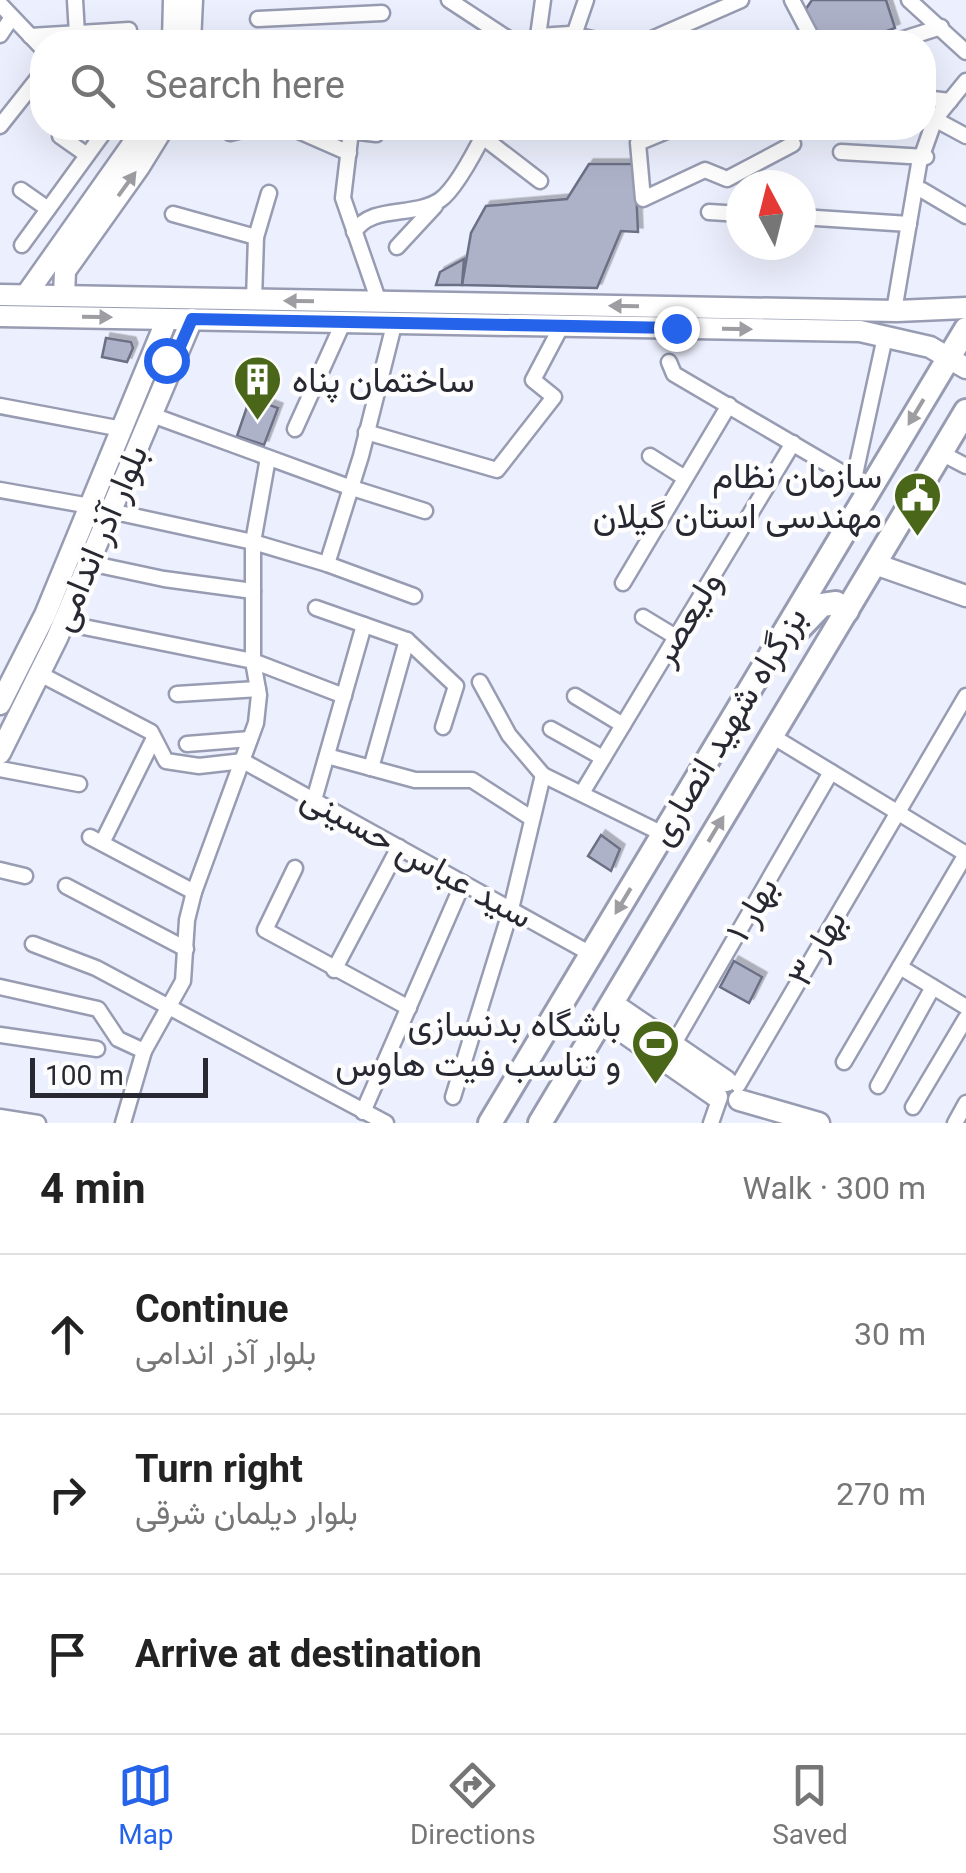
<!DOCTYPE html>
<html lang="en">
<head>
<meta charset="utf-8">
<style>
	:root { --surface:#fff; --page:#f6f6f6; --text:#222; --muted:#767676; --line:#e0e0e0; --accent:#2563eb }
	body { margin:0; font-family:Roboto,Vazirmatn,sans-serif; background:var(--page); color:var(--text) }
	.compass { position:absolute; left:726px; top:170px; width:90px; height:90px; border-radius:50%; background:var(--surface); box-shadow:0 10px 40px #0002; rotate:353deg }
	.scale { position:absolute; left:30px; bottom:25px; width:178px; box-sizing:border-box; padding-left:10px; border:5px solid #272831; border-top:0; font-size:28px; line-height:35px; white-space:nowrap; color:#272831; -webkit-text-stroke:8px #fdfdfd; paint-order:stroke }
	.stop { position:absolute; width:30px; height:30px; margin:-22px; border:8px solid #2563eb; border-radius:50%; background:#fff }
	.stop.end { background:#2563eb; border-color:#fff; box-shadow:0 2px 10px #0008 }
	.list { margin:0; padding:0; list-style:none }
	h2 { display:flex; justify-content:space-between; align-items:center; height:130px; margin:0; padding:0 40px; font-size:42px }
	h2 small { font-size:32px; font-weight:400; color:var(--muted) }
	.list li { display:grid; grid-template-columns:65px 1fr auto; gap:30px; align-items:center; box-sizing:border-box; height:160px; padding:0 40px; border-top:2px solid var(--line) }
	.list b { display:block; font-size:38px; white-space:nowrap }
	.list p { margin:0; font-size:32px; white-space:nowrap; color:var(--muted) }
	.list em { font-size:32px; font-style:normal; color:var(--muted) }
	.icon { flex:none; width:55px; height:55px; fill:none; stroke:currentColor; stroke-width:2; stroke-linecap:round; stroke-linejoin:round }
	.map { position:relative; flex:none; width:966px; height:1123px; overflow:hidden }
	.search { position:absolute; background:var(--surface); box-shadow:0 10px 40px #0002; left:30px; right:30px; top:30px; height:110px; display:flex; align-items:center; gap:25px; box-sizing:border-box; padding:0 35px; border-radius:40px; color:var(--muted); font-size:38px }
	.sheet { height:610px; background:var(--surface) }
	nav { display:flex; justify-content:space-around; align-items:center; box-sizing:border-box; height:140px; border-top:2px solid var(--line); background:var(--surface); font-size:28px; color:var(--muted) }
	nav a { display:grid; justify-items:center; gap:5px }
	nav .on { color:var(--accent) }
	.map>svg:first-child { display:block }
	.building { fill:#aeb2c9; stroke:#6c7085; stroke-width:2.5; filter:url(#shadow) }
	.lines { fill:none; stroke-linecap:round; stroke-linejoin:round }
	.minor-casing { stroke:#989cb2; stroke-width:19 }
	.secondary-casing { stroke:#989cb2; stroke-width:25 }
	.primary-casing { stroke:#989cb2; stroke-width:25 }
	.trunk-casing { stroke:#989cb2; stroke-width:28 }
	.minor { stroke:#fff; stroke-width:14 }
	.secondary { stroke:#fff; stroke-width:20 }
	.primary { stroke:#fff; stroke-width:20 }
	.trunk { stroke:#fff; stroke-width:22 }
	.oneway { fill:#9e9ea2 }
	.route { stroke:#2563eb; stroke-width:12 }
	.labels { text-anchor:middle; dominant-baseline:central; stroke-width:9; stroke-linejoin:round; paint-order:stroke }
	.poi-label { font-size:35px; fill:#272831; stroke:#fdfdfd; text-anchor:end }
	.street-label { font-size:35px; fill:#272831; stroke:#fdfdfd }
</style>
</head>
<body>
<div class="map">
<svg width="966" height="1123" viewBox="0 0 966 1123">
	<defs>
		<filter id="shadow"><feDropShadow dx="4.5" dy="-4.5" stdDeviation="0" flood-color="#0004"/></filter>
	</defs>
	<rect width="100%" height="100%" fill="#eceffd"/>
	<g class="building">
		<polygon points="812,0 886,0 895,28 857,42 819,42 803,13"/>
		<polygon points="589,164 635,164 638,232 621,231 597,288 462,285 471,233 486,206 567,199"/>
		<polygon points="464,259 462,285 436,285 440,272"/>
		<polygon points="106,338 131,342 133,348 127,362 102,357"/>
		<polygon points="250,398 278,408 264,445 237,436"/>
		<polygon points="601,835 620,849 611,871 588,856"/>
		<polygon points="734,961 762,977 749,1003 720,987"/>
	</g>
	<g class="lines">
		<defs>
			<g id="minor">
				<polyline points="75,0 77,34"/>
				<polyline points="449,0 513,42"/>
				<polyline points="792,0 814,42"/>
				<polyline points="909,0 966,52"/>
				<polyline points="0,4 42,48"/>
				<polyline points="258,19 382,13"/>
				<polyline points="0,35 12,17"/>
				<polyline points="574,35 586,0"/>
				<polyline points="30,36 129,30"/>
				<polyline points="538,36 570,34 606,42"/>
				<polyline points="538,36 543,0"/>
				<polyline points="417,42 418,41"/>
				<polyline points="645,42 741,0"/>
				<polyline points="894,42 941,27"/>
				<polyline points="924,98 950,101"/>
				<polyline points="940,122 966,136"/>
				<polyline points="0,126 42,73"/>
				<polyline points="292,128 349,153"/>
				<polyline points="471,128 540,181"/>
				<polyline points="674,128 638,143 643,199 705,170 727,179 793,144"/>
				<polyline points="230,133 251,128"/>
				<polyline points="60,136 87,155"/>
				<polyline points="841,152 926,157"/>
				<polyline points="21,190 48,209"/>
				<polyline points="922,190 966,216"/>
				<polyline points="709,212 741,214"/>
				<polyline points="173,214 256,237"/>
				<polyline points="801,217 909,224"/>
				<path d="M354,232C372,204 413,218 440,200C456,189 478,146 487,128"/>
				<polyline points="22,245 107,128"/>
				<polyline points="397,247 435,206"/>
				<polyline points="254,300 256,237 269,193"/>
				<polyline points="379,302 343,198 351,131 376,134 379,128"/>
				<polyline points="894,311 919,164 935,119 966,81"/>
				<polyline points="669,362 674,374 870,489"/>
				<polyline points="0,406 122,429"/>
				<polyline points="152,415 349,487 425,511"/>
				<polyline points="295,429 343,323"/>
				<polyline points="366,432 497,470 554,397 533,380 561,327"/>
				<polyline points="941,453 966,466"/>
				<polyline points="650,456 685,478"/>
				<polyline points="854,479 885,337"/>
				<polyline points="0,490 90,506"/>
				<polyline points="110,511 253,542 327,564 414,596"/>
				<polyline points="89,563 164,579 253,591"/>
				<polyline points="327,564 361,456 394,325"/>
				<polyline points="623,583 729,405"/>
				<polyline points="316,608 407,640 456,686 443,727"/>
				<polyline points="643,617 676,637"/>
				<polyline points="64,623 253,661 344,696"/>
				<polyline points="40,674 151,732 166,761 199,766 243,761 591,954"/>
				<polyline points="480,682 509,735 543,775 663,834"/>
				<polyline points="177,694 258,689"/>
				<polyline points="575,696 623,725"/>
				<polyline points="551,729 603,758"/>
				<polyline points="772,736 966,854 844,1062"/>
				<polyline points="187,744 250,739"/>
				<polyline points="327,756 415,780 472,780 531,818"/>
				<polyline points="371,768 407,640"/>
				<polyline points="0,769 79,784"/>
				<polyline points="582,793 793,443"/>
				<polyline points="314,800 364,625"/>
				<polyline points="90,837 194,892"/>
				<polyline points="102,843 153,740"/>
				<polyline points="295,868 265,930 409,1008"/>
				<polyline points="0,870 25,876"/>
				<polyline points="66,886 186,949"/>
				<polyline points="33,944 96,968 386,1123"/>
				<polyline points="900,967 966,1007"/>
				<polyline points="334,970 399,847"/>
				<polyline points="0,987 98,1009 118,1039 144,1051"/>
				<polyline points="0,1035 97,1049"/>
				<polyline points="672,1047 831,772"/>
				<polyline points="738,1085 966,696"/>
				<polyline points="878,1086 933,987"/>
				<polyline points="453,1097 511,909 543,775"/>
				<polyline points="913,1107 966,1018"/>
				<polyline points="363,1112 463,883"/>
				<polyline points="0,1117 38,1123"/>
				<polyline points="123,1123 144,1051 183,981 187,920 194,892 256,723 259,695 253,661 253,542 268,458"/>
				<polyline points="711,1123 719,1100"/>
				<polyline points="955,1123 966,1103"/>
			</g>
			<g id="secondary">
				<polyline points="173,42 174,0"/>
				<polyline points="190,42 192,0"/>
				<polyline points="26,295 144,128"/>
				<polyline points="64,296 65,271 139,167 163,128"/>
				<polyline points="875,564 966,596"/>
				<polyline points="0,704 45,615 167,319"/>
				<polyline points="0,753 57,638 192,319"/>
				<polyline points="612,1003 726,1081"/>
				<polyline points="603,1018 717,1097"/>
				<polyline points="739,1100 819,1123"/>
			</g>
			<g id="primary">
				<polyline points="0,295 897,311 966,308"/>
				<polyline points="0,316 860,331 930,347 966,368"/>
			</g>
			<g id="trunk">
				<polyline points="799,629 822,605 836,603 847,611"/>
				<polyline points="490,1123 966,329"/>
				<polyline points="540,1123 966,411"/>
			</g>
		</defs>
		<use href="#minor" class="minor-casing"/>
		<use href="#secondary" class="secondary-casing"/>
		<use href="#primary" class="primary-casing"/>
		<use href="#trunk" class="trunk-casing"/>
		<use href="#minor" class="minor"/>
		<use href="#secondary" class="secondary"/>
		<use href="#primary" class="primary"/>
		<use href="#trunk" class="trunk"/>
	</g>
	<defs><path id="oneway-solid" d="M-6-.8H1V-3.2L6.5 0L1 3.2V.8H-6Z" transform="scale(2.5)"/></defs>
	<g class="oneway">
		<use href="#oneway-solid" transform="translate(127 184) rotate(-54)"/>
		<use href="#oneway-solid" transform="translate(299 301) rotate(-179)"/>
		<use href="#oneway-solid" transform="translate(624 306) rotate(-179)"/>
		<use href="#oneway-solid" transform="translate(97 317) rotate(1)"/>
		<use href="#oneway-solid" transform="translate(737 329) rotate(1)"/>
		<use href="#oneway-solid" transform="translate(916 412) rotate(121)"/>
		<use href="#oneway-solid" transform="translate(716 829) rotate(-59)"/>
		<use href="#oneway-solid" transform="translate(623 901) rotate(121)"/>
	</g>
	<g class="lines">
		<polyline class="route" points="166,360 171,367 192,319 676,328"/>
	</g>
	<defs>
		<symbol id="building-pin" viewBox="-11 -11 22 30"><path d="M0 17L-7.5 6A9.5 9.5 0 1 1 7.5 6Z" fill="#4a6619" stroke="#fdfdfd"/><path d="M-4-6H4V6H1V3H-1V6H-4ZM-2.5-4.3h1.7v1.8h-1.7ZM.8-4.3h1.7v1.8H.8ZM-2.5-1h1.7V.8h-1.7ZM.8-1h1.7V.8H.8Z" fill="#fff"/></symbol>
		<symbol id="civic-pin" viewBox="-11 -11 22 30"><path d="M0 17L-7.5 6A9.5 9.5 0 1 1 7.5 6Z" fill="#4a6619" stroke="#fdfdfd"/><path d="M-.6-6.5H3V-4.5H.6V-3L4-1V1h2V6H-6V1h2V-1L-.6-3ZM-1.2 2.5V6h2.4V2.5Z" fill="#fff"/></symbol>
		<symbol id="stadium-pin" viewBox="-11 -11 22 30"><path d="M0 17L-7.5 6A9.5 9.5 0 1 1 7.5 6Z" fill="#4a6619" stroke="#fdfdfd"/><path d="M0-5a6.5 5 0 1 0 0 10a6.5 5 0 1 0 0-10ZM-3.5-1.8h7v3.6h-7Z" fill="#fff"/></symbol>
	</defs>
	<g fill-rule="evenodd">
		<use href="#building-pin" x="230" y="352" width="55" height="75"/>
		<use href="#civic-pin" x="890" y="468" width="55" height="75"/>
		<use href="#stadium-pin" x="628" y="1016" width="55" height="75"/>
	</g>
	<g class="labels">
		<g class="poi-label">
			<text x="292" y="380" text-anchor="start">ساختمان پناه</text>
			<text x="882" y="476">سازمان نظام<tspan x="882" dy="40">مهندسی استان گیلان</tspan></text>
			<text x="621" y="1024">باشگاه بدنسازی<tspan x="621" dy="40">و تناسب فیت هاوس</tspan></text>
		</g>
		<g class="street-label">
			<text transform="translate(99 538) rotate(-67)">بلوار آذر اندامی</text>
			<text transform="translate(687 618) rotate(-59)">ولیعصر</text>
			<text transform="translate(728 726) rotate(-59)">بزرگراه شهید انصاری</text>
			<text transform="translate(417 857) rotate(29)">سید عباس حسینی</text>
			<text transform="translate(752 909) rotate(-60)">بهار ۱</text>
			<text transform="translate(817 948) rotate(-60)">بهار ۳</text>
		</g>
	</g>
</svg>
<svg class="compass" viewBox="-18 -18 36 36"><path d="M0-13l5 13h-10z" fill="#e53935"/><path d="M0 13l5-13h-10z" fill="#767676"/></svg>
<div class="scale">100 m</div>
<div class="stop" style="left:166px;top:360px"></div>
<div class="stop end" style="left:676px;top:328px"></div>
<div class="search"><svg class="icon" aria-label="search" viewBox="0 0 24 24"><circle cx="10" cy="10" r="6"/><path d="M15 15l6 6"/></svg>Search here</div>
</div>
<section class="sheet">
<h2>4 min<small>Walk · 300 m</small></h2>
<ul class="list">
<li><svg class="icon" aria-label="ahead" viewBox="0 0 24 24"><path d="M12 20V5M6 11l6-6 6 6"/></svg><div><b>Continue</b><p>بلوار آذر اندامی</p></div><em>30 m</em></li>
<li><svg class="icon" aria-label="right" viewBox="0 0 24 24"><path d="M7 20v-9h11M14 6l5 5-5 5"/></svg><div><b>Turn right</b><p>بلوار دیلمان شرقی</p></div><em>270 m</em></li>
<li><svg class="icon" aria-label="arrive" viewBox="0 0 24 24"><path d="M6 21V4h12l-3 4 3 4H6"/></svg><div><b>Arrive at destination</b></div></li>
</ul>
</section>
<nav>
<a class="on"><svg class="icon" aria-label="map" viewBox="0 0 24 24"><path d="M3 6l6-2 6 2 6-2v14l-6 2-6-2-6 2zM9 4v14M15 6v14"/></svg>Map</a>
<a><svg class="icon" aria-label="directions" viewBox="0 0 24 24"><path d="M12 3l9 9-9 9-9-9zM9 14v-3h6M13 9l2 2-2 2"/></svg>Directions</a>
<a><svg class="icon" aria-label="saved" viewBox="0 0 24 24"><path d="M7 4h10v16l-5-4-5 4z"/></svg>Saved</a>
</nav>
</body>
</html>
